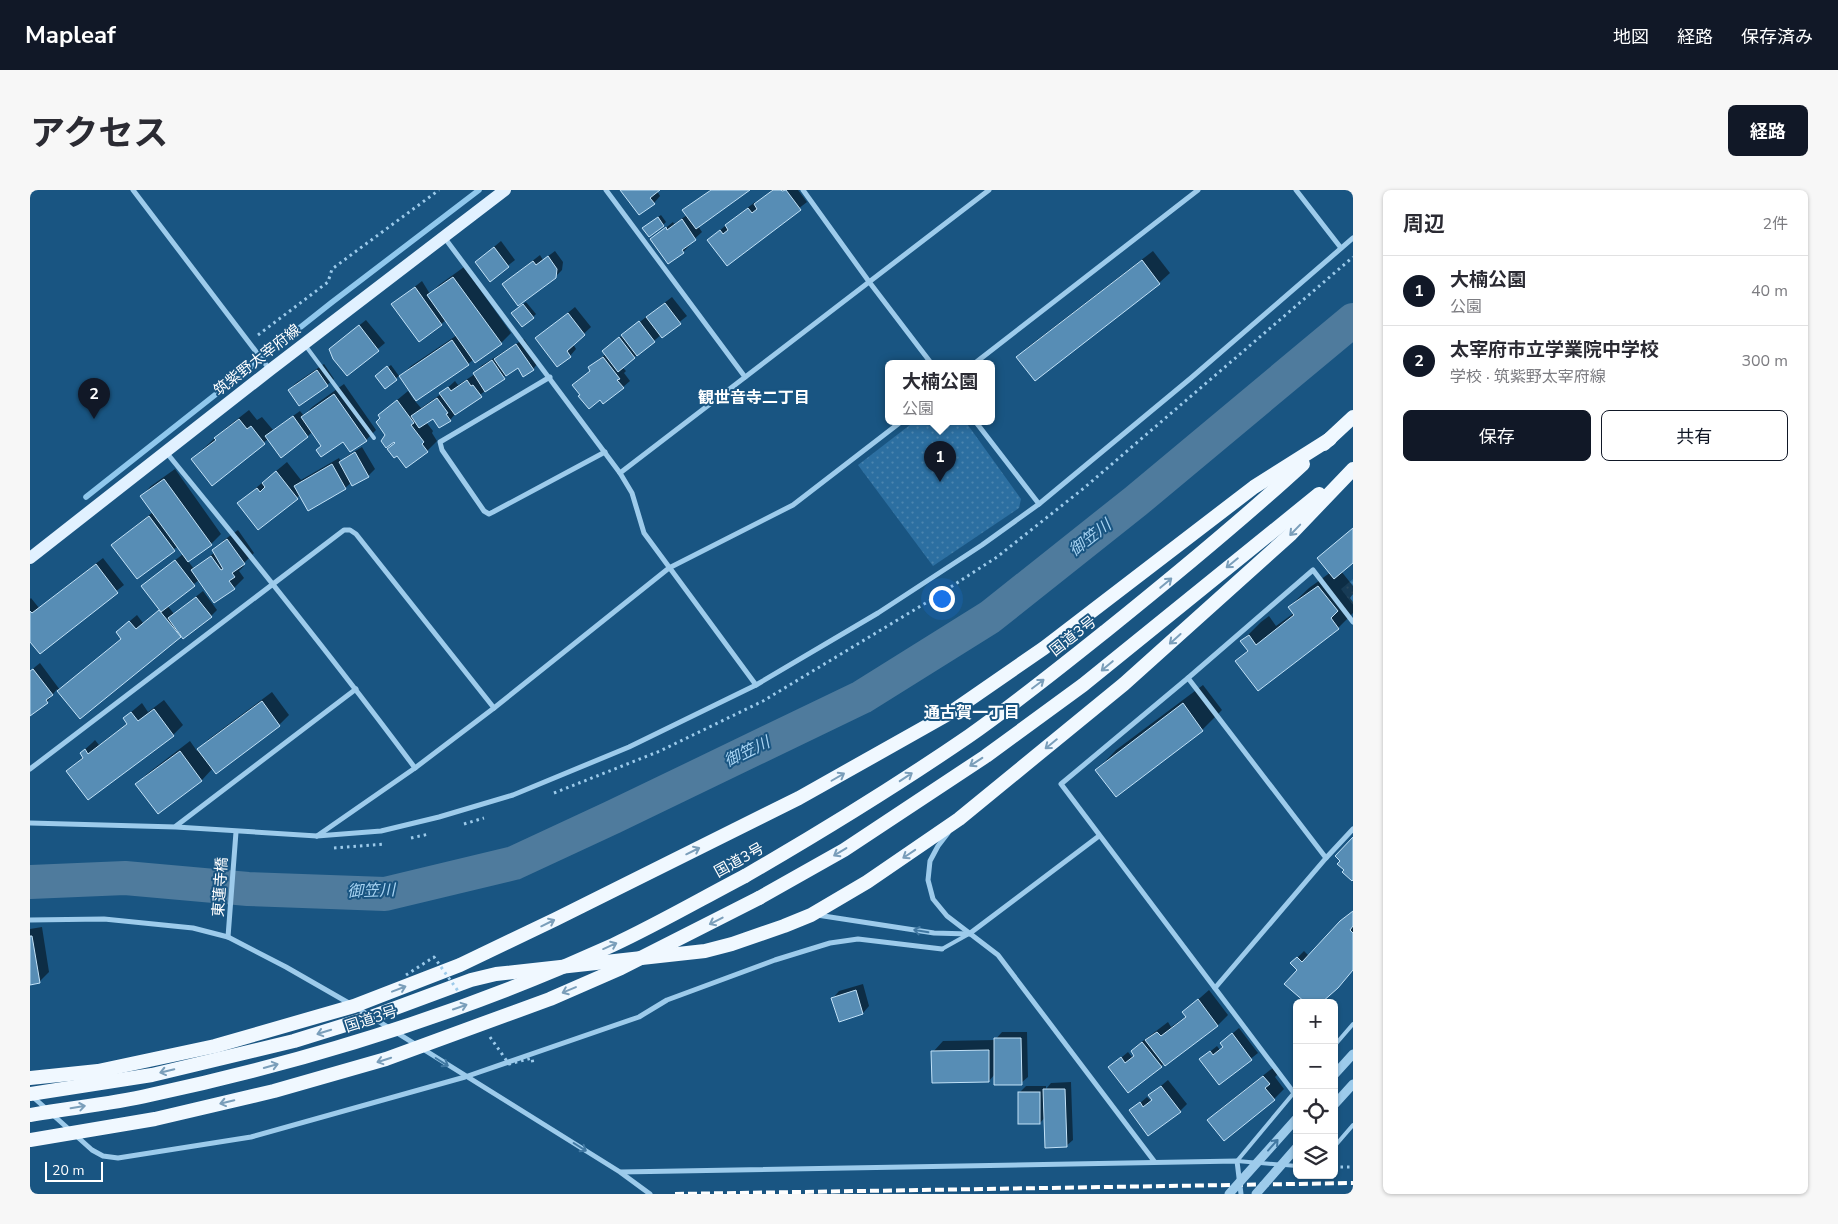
<!DOCTYPE html>
<html lang="ja">
<head>
<meta charset="utf-8">
<style>
	:root { --surface:#fff; --page:#f7f7f7; --text:#2b2b33; --muted:#7c7c81; --line:#e1e1e2; --accent:#111827 }
	body { margin:0; font-family:"Nunito Sans","Noto Sans JP",sans-serif; background:var(--page); color:var(--text) }
	.controls { position:absolute; right:15px; bottom:15px; display:grid; overflow:hidden; border-radius:8px; box-shadow:0 1px 4px #0004 }
	.controls button { width:45px; height:45px; display:grid; place-items:center; padding:0; border:0; border-bottom:1px solid var(--line); background:var(--surface); color:var(--text); font:25px sans-serif }
	.scale { position:absolute; left:15px; bottom:12px; width:58px; box-sizing:border-box; padding-left:5px; border:2px solid #fff; border-top:0; font-size:14px; line-height:18px; white-space:nowrap; color:#fff; -webkit-text-stroke:4px #195582; paint-order:stroke }
	.you { position:absolute; left:911px; top:408px; width:18px; height:18px; margin:-12px; border:4px solid #fff; border-radius:50%; background:#1a73e8; box-shadow:0 0 0 8px #1a73e833 }
	.badge { display:grid; place-items:center; width:32px; height:32px; border-radius:50%; background:var(--accent); color:#fff; font-size:16px; font-weight:700 }
	.pin { position:absolute; translate:-50% -41px; filter:drop-shadow(0 1px 2px #0008) }
	.pin::after { content:''; position:absolute; top:26px; width:18px; height:15px; background:inherit; clip-path:polygon(0 0,100% 0,50% 100%) }
	.popup { position:absolute; left:855px; top:170px; width:110px; height:65px; box-sizing:border-box; display:grid; place-content:center; border-radius:8px; background:var(--surface); filter:drop-shadow(0 1px 4px #0005); font-size:16px; white-space:nowrap; color:var(--muted) }
	.popup b { font-size:19px; color:var(--text) }
	.popup::after { content:''; position:absolute; left:50%; top:100%; margin-left:-10px; border:10px solid transparent; border-top-color:var(--surface) }
	.list { margin:0; padding:0; list-style:none }
	h2 { display:flex; justify-content:space-between; align-items:center; height:65px; margin:0; padding:0 20px; font-size:21px }
	h2 small { font-size:16px; font-weight:400; color:var(--muted) }
	.list li { display:grid; grid-template-columns:32px 1fr auto; gap:15px; align-items:center; box-sizing:border-box; height:70px; padding:0 20px; border-top:1px solid var(--line) }
	.list b { display:block; font-size:19px; white-space:nowrap }
	.list p { margin:0; font-size:16px; white-space:nowrap; color:var(--muted) }
	.list em { font-size:16px; font-style:normal; color:var(--muted) }
	.actions { display:flex; gap:10px; padding:15px 20px }
	.actions a { flex:1; padding:11px 0; border:1px solid var(--accent); border-radius:8px; text-align:center; font-size:18px; color:var(--accent) }
	.actions .main { background:var(--accent); color:#fff }
	.icon { flex:none; width:28px; height:28px; fill:none; stroke:currentColor; stroke-width:2; stroke-linecap:round; stroke-linejoin:round }
	.map { position:relative; flex:none; width:1323px; height:1004px; overflow:hidden; border-radius:8px }
	header { display:flex; align-items:center; gap:30px; box-sizing:border-box; height:70px; padding:0 25px; background:var(--accent); color:#fff }
	header strong { font-size:24px }
	nav { display:flex; gap:28px; margin-inline-start:auto; font-size:18px }
	.intro { display:flex; align-items:center; justify-content:space-between; box-sizing:border-box; height:120px; padding:0 30px }
	h1 { margin:0; font-size:35px }
	.button { padding:12px 22px; border-radius:8px; background:var(--accent); color:#fff; font-size:18px; font-weight:700 }
	main { display:flex; gap:30px; padding:0 30px }
	aside { flex:1; background:var(--surface); border-radius:8px; box-shadow:0 1px 4px #0004 }
	.map>svg:first-child { display:block }
	.park { fill:url(#park-dots) }
	.shadow { fill:#0007 }
	.lines { fill:none; stroke-linecap:round; stroke-linejoin:round }
	.stream { stroke:#90c8ed; stroke-width:5.5 }
	.river { stroke:#4f7b9d; stroke-width:34 }
	.building { fill:#578db5; stroke:#c2e2f8 }
	.path { stroke:#9dcbeb; stroke-width:3; stroke-dasharray:2.5 4; stroke-linecap:butt }
	.service { stroke:#9dcbeb; stroke-width:4 }
	.minor { stroke:#9dcbeb; stroke-width:5 }
	.tertiary { stroke:#9dcbeb; stroke-width:9 }
	.primary { stroke:#e1f1ff; stroke-width:12 }
	.trunk { stroke:#f0f8ff; stroke-width:14 }
	.rail { stroke:#fff; stroke-width:4; stroke-dasharray:9 4; stroke-linecap:butt }
	.path-bridge { stroke:#9dcbeb; stroke-width:3; stroke-dasharray:2.5 4; stroke-linecap:butt }
	.tertiary-bridge { stroke:#9dcbeb; stroke-width:9 }
	.trunk-bridge { stroke:#f0f8ff; stroke-width:14 }
	.oneway { stroke:#7a9eba }
	.oneway2 { stroke:#4178a2 }
	.labels { text-anchor:middle; dominant-baseline:central; stroke-width:4; stroke-linejoin:round; paint-order:stroke }
	.street-label { font-size:15px; fill:#fff; stroke:#195582 }
	.neighbourhood-label { font-size:16px; font-weight:bold; fill:#fff; stroke:#195582 }
	.water-label { font-size:16px; font-style:italic; fill:#a8d4f3; stroke:#195582 }
</style>
</head>
<body>
<header>
<strong>Mapleaf</strong>
<nav><a>地図</a><a>経路</a><a>保存済み</a></nav>
</header>
<div class="intro"><h1>アクセス</h1><a class="button">経路</a></div>
<main>
<div class="map">
<svg width="1323" height="1004" viewBox="0 0 1323 1004">
	<defs>
		<pattern id="park-dots" width="8" height="8" patternUnits="userSpaceOnUse" patternTransform="scale(1.25)"><rect width="8" height="8" fill="#2c6fa1"/><path d="M2 2h.1M6 6h.1" fill="none" stroke="#4c85af" stroke-width="1.8" stroke-linecap="round"/></pattern>
	</defs>
	<rect width="100%" height="100%" fill="#195582"/>
	<g class="park">
		<polygon points="885,231 935,231 991,309 989,318 903,376 828,275"/>
		<polygon points="1323,389 1323,415 1311,399"/>
	</g>
	<g class="shadow">
		<polygon points="592,0 628,0 627,1 630,6 624,13"/>
		<polygon points="680,0 718,0 668,36 672,42 659,54 660,55 653,62 622,49 643,32 644,34 657,25 654,21"/>
		<polygon points="742,0 768,0 777,12 697,74 679,50 703,29 725,12 726,14"/>
		<polygon points="631,25 636,32 633,35 617,35"/>
		<polygon points="471,51 485,70 460,90 446,72"/>
		<polygon points="525,61 533,72 532,80 525,87 473,94 510,65 513,70"/>
		<polygon points="1123,61 1140,83 1129,93 988,168 998,157"/>
		<polygon points="434,77 481,143 471,153 444,169 438,174 385,211 391,218 411,204 425,191 428,195 445,184 451,176 494,149 509,172 503,179 488,176 426,223 420,230 403,227 396,232 403,241 402,243 407,251 397,261 377,276 366,252 357,245 349,225 378,201 384,210 386,209 371,186 381,176 427,145 416,130 411,134 363,114 392,91 400,104 409,95"/>
		<polygon points="642,107 657,126 632,146 631,145 592,177 596,181 594,183 600,191 593,197 571,208 552,205 544,195 561,180 559,177 576,164 580,155"/>
		<polygon points="496,112 506,124 503,127 486,120"/>
		<polygon points="545,117 561,137 543,154 546,159 540,166 507,148"/>
		<polygon points="336,130 355,153 317,185 307,153"/>
		<polygon points="294,174 304,189 297,195 259,200 266,193"/>
		<polygon points="361,175 369,186 355,197 350,183"/>
		<polygon points="314,194 346,240 336,250 313,250 292,255 282,242 278,246 238,249 182,294 162,269 196,238 219,220 227,230 232,227 243,240 270,221 274,226 282,217"/>
		<polygon points="332,257 345,279 338,286 322,292 315,298 270,304 267,308 208,313 257,272 271,290 309,268 311,272 317,266"/>
		<polygon points="145,279 191,344 181,354 158,371 164,379 185,362 194,350 208,340 224,363 213,374 214,376 209,381 214,388 204,398 169,390 137,415 144,424 173,401 187,420 181,426 152,445 50,527 27,499 17,512 0,525 0,482 5,477 10,473 30,500 92,448 94,436 107,425 113,433 130,419 113,396 153,364 148,356 108,388 83,356 93,346 123,322 111,307 121,296"/>
		<polygon points="1323,339 1323,371 1311,381 1323,396 1323,404 1320,408 1323,412 1323,423 1308,438 1228,499 1207,471 1219,459 1212,451 1231,432 1239,426 1246,436 1264,423 1259,417 1279,398 1301,382"/>
		<polygon points="73,368 94,395 10,462 0,450 0,409 1,408 9,418"/>
		<polygon points="1173,495 1192,520 1172,540 1086,605 1067,580 1086,560"/>
		<polygon points="242,502 259,525 249,535 183,578 172,590 128,622 107,594 117,584 160,551 167,561 179,549"/>
		<polygon points="134,510 153,535 143,545 37,581 54,566 51,563 62,553 65,550 69,555 98,533 94,528 112,513 118,522"/>
		<polygon points="1323,721 1323,780 1307,797 1268,780 1262,773 1274,761 1279,766 1311,731"/>
		<polygon points="12,737 19,782 9,792 0,793 0,739"/>
		<polygon points="833,794 839,816 833,823 810,830 803,808 809,801"/>
		<polygon points="1179,800 1198,825 1188,835 1131,876 1080,877 1098,862 1102,867 1105,865 1102,861 1109,854 1138,832 1141,837 1157,826 1154,822"/>
		<polygon points="1209,838 1228,863 1190,893 1171,869 1187,856 1190,860 1194,856 1191,853"/>
		<polygon points="972,842 997,842 998,887 991,893 965,884 959,891 903,862 913,851 965,850"/>
		<polygon points="1244,877 1249,883 1245,887 1254,899 1244,909 1179,930 1189,920"/>
		<polygon points="1138,890 1157,914 1150,921 1101,921 1117,907 1121,911 1123,909 1120,905"/>
		<polygon points="1041,892 1043,950 1036,956 1016,926 1010,933 989,903 996,896 1016,896 1016,899 1021,893"/>
	</g>
	<g class="lines">
		<polyline class="stream" points="56,307 301,113 449,0"/>
		<polyline class="river" points="0,692 95,688 218,699 355,704 484,673 583,627 832,507 960,427 1106,311 1323,130"/>
	</g>
	<g class="building">
		<polygon points="590,0 630,0 620,8 625,14 609,25"/>
		<polygon points="681,0 720,0 666,39 652,20"/>
		<polygon points="743,0 751,0 752,1 756,0 771,20 697,76 677,50 690,40 693,44 698,40 695,35 718,18 722,23 727,19 724,14"/>
		<polygon points="628,27 634,36 619,47 612,38"/>
		<polygon points="652,29 666,50 652,60 654,63 638,74 620,49 636,37 637,40"/>
		<polygon points="464,57 479,77 460,92 445,72"/>
		<polygon points="518,66 527,79 526,88 488,116 472,94 503,71 506,75"/>
		<polygon points="1112,70 1130,94 1005,191 986,167"/>
		<polygon points="423,87 472,154 445,173 397,105"/>
		<polygon points="385,97 412,135 389,152 361,114"/>
		<polygon points="635,113 651,134 632,148 616,127"/>
		<polygon points="493,114 504,128 492,137 481,123"/>
		<polygon points="538,123 555,145 537,161 541,167 527,177 505,148"/>
		<polygon points="609,131 625,152 607,166 591,145"/>
		<polygon points="329,135 349,161 317,186 303,169 299,159"/>
		<polygon points="589,147 605,168 588,182 572,161"/>
		<polygon points="422,150 439,175 386,211 369,186"/>
		<polygon points="486,154 504,180 493,187 488,178 476,186 464,169"/>
		<polygon points="573,167 590,189 587,190 594,198 573,214 570,210 559,219 548,206 550,205 542,195 560,181 558,177"/>
		<polygon points="462,170 475,189 455,202 443,183"/>
		<polygon points="357,176 367,190 355,199 345,186"/>
		<polygon points="287,180 298,196 269,216 258,200"/>
		<polygon points="437,190 441,196 443,195 452,207 425,225 409,203 418,197 421,201"/>
		<polygon points="304,204 337,251 320,262 313,252 291,267 286,260 291,256 271,227"/>
		<polygon points="407,208 418,223 416,224 421,231 409,238 403,229 389,238 381,226"/>
		<polygon points="367,210 384,233 381,235 394,252 392,254 398,262 376,278 367,266 364,268 357,259 365,253 364,252 356,258 351,251 355,245 346,232 350,228 348,225"/>
		<polygon points="263,226 278,247 251,268 235,246"/>
		<polygon points="209,229 217,239 221,236 235,254 182,296 161,269 186,250 184,248"/>
		<polygon points="325,262 339,287 322,296 309,272"/>
		<polygon points="302,274 316,299 278,321 264,296"/>
		<polygon points="246,281 268,309 228,340 207,313 227,298 230,302 235,297 232,293"/>
		<polygon points="134,289 182,355 158,372 110,306"/>
		<polygon points="119,326 145,361 107,389 81,355"/>
		<polygon points="1323,338 1323,373 1304,389 1287,368"/>
		<polygon points="197,349 215,374 202,383 205,387 199,391 205,399 184,413 161,380 181,366 191,380 193,379 182,360"/>
		<polygon points="145,370 165,396 131,422 111,396"/>
		<polygon points="66,374 88,403 10,464 0,452 0,421 2,423"/>
		<polygon points="1288,396 1308,421 1301,428 1309,439 1228,501 1205,471 1218,461 1210,451 1219,445 1226,455 1264,425 1258,417"/>
		<polygon points="166,407 182,427 153,449 138,428"/>
		<polygon points="129,420 151,447 50,529 27,501 91,449 86,442 99,431 106,439"/>
		<polygon points="3,479 23,505 16,510 18,513 0,526 0,481"/>
		<polygon points="232,511 250,536 186,584 167,559"/>
		<polygon points="1153,513 1173,541 1086,607 1065,580"/>
		<polygon points="124,519 144,546 58,610 36,581 53,568 50,563 55,559 58,564 97,534 93,528 101,522 108,531"/>
		<polygon points="150,561 172,591 128,624 105,594"/>
		<polygon points="1323,647 1323,690 1322,691 1312,682 1314,680 1307,674 1310,671 1305,666"/>
		<polygon points="1323,721 1323,736 1320,740 1323,743 1323,780 1308,798 1291,813 1276,813 1254,794 1267,780 1260,773 1267,767 1272,772 1310,731"/>
		<polygon points="0,746 2,746 10,793 0,795"/>
		<polygon points="826,800 833,824 809,832 801,808"/>
		<polygon points="1168,809 1188,836 1135,876 1115,850 1127,842 1131,846 1156,827 1152,822"/>
		<polygon points="1202,843 1222,870 1189,895 1169,869 1180,861 1183,865 1193,857 1190,853"/>
		<polygon points="964,848 991,848 992,895 964,895"/>
		<polygon points="1112,852 1132,877 1098,903 1078,877 1091,867 1095,873 1104,866 1101,861"/>
		<polygon points="959,860 959,892 902,893 901,861"/>
		<polygon points="1233,886 1240,894 1235,898 1245,910 1194,951 1177,930"/>
		<polygon points="1131,896 1151,922 1118,946 1099,920 1110,912 1113,917 1122,910 1118,905"/>
		<polygon points="1013,899 1035,899 1037,957 1015,958"/>
		<rect x="988" y="902" width="22" height="32"/>
	</g>
	<g class="lines">
		<g class="path">
			<polyline points="228,145 298,92 302,79 409,0"/>
			<polyline points="524,603 630,561 733,511 899,411 967,367 1054,298 1323,67"/>
			<polyline points="434,634 454,628"/>
			<polyline points="381,648 399,644"/>
			<polyline points="304,658 355,654"/>
			<polyline points="1304,977 1323,977"/>
		</g>
		<g class="service">
			<polyline points="275,155 344,248"/>
			<polyline points="912,759 937,745"/>
			<polyline points="1304,856 1323,834"/>
			<polyline points="1304,957 1323,935"/>
			<polyline points="1207,971 1267,899"/>
			<polyline points="1207,971 1267,976"/>
		</g>
		<g class="minor">
			<polyline points="103,0 240,180"/>
			<polyline points="576,0 715,187"/>
			<polyline points="773,0 840,93 901,173"/>
			<polyline points="1266,0 1311,58"/>
			<polyline points="414,47 590,283 602,303 614,343 726,495"/>
			<polyline points="945,173 1168,0"/>
			<polyline points="520,187 410,252 412,260 454,321 459,324 463,322 575,262"/>
			<polyline points="945,231 1009,314"/>
			<path d="M136,262C221,366 305,470 385,578"/>
			<polyline points="590,283 959,0"/>
			<polyline points="1158,488 1296,668"/>
			<polyline points="0,579 314,340 320,340 326,344 464,518"/>
			<polyline points="0,633 146,637 287,646 351,641 409,627 483,605 599,557 726,495 848,423 952,355 1009,314 1161,188 1323,48"/>
			<polyline points="146,636 326,499"/>
			<polyline points="918,643 908,656 900,671 898,690 903,709 917,726 968,765 1124,971"/>
			<polyline points="287,646 385,578 464,518 639,378 763,315 872,231"/>
			<polyline points="787,725 904,743 939,744 1069,646"/>
			<polyline points="0,730 74,729 163,738 198,747 256,777 324,816 590,982 620,1004"/>
			<polyline points="198,747 206,642"/>
			<polyline points="1185,798 1296,668 1323,639"/>
			<polyline points="1264,903 1031,594 1158,488 1283,380 1323,432"/>
			<polyline points="3,907 62,960 73,966 88,968 221,947 435,887 609,827 637,810 745,770 800,753 828,749 912,759"/>
			<polyline points="591,982 1207,971 1211,1004"/>
		</g>
		<g class="tertiary">
			<polyline points="1304,885 1323,864"/>
			<polyline points="1304,915 1323,894"/>
		</g>
		<polyline class="primary" points="0,368 240,180 475,0"/>
		<g class="trunk">
			<polyline points="1294,254 1323,227"/>
			<path d="M715,686C791,642 866,596 939,546C986,513 1032,476 1077,440C1144,386 1210,332 1273,274"/>
			<polyline points="729,708 814,660 956,566 1053,495 1289,304"/>
			<polyline points="0,888 68,881 185,856 324,816 430,775 526,729 769,608 920,523 1014,458 1224,297 1300,249"/>
			<polyline points="0,904 122,885 264,851 341,827 441,790 466,784 675,761 702,754 754,736 781,725 837,692 929,629 1094,494 1261,344 1323,279"/>
		</g>
		<polyline class="rail" points="645,1004 1323,993"/>
		<g class="path-bridge">
			<polyline points="376,785 404,767 428,801"/>
			<polyline points="460,847 479,874 502,868 503,874"/>
		</g>
		<g class="tertiary-bridge">
			<polyline points="1199,1004 1267,928"/>
			<polyline points="1226,1004 1267,957"/>
		</g>
		<g class="trunk-bridge">
			<path d="M0,925C40,918 81,914 120,905C279,871 436,822 583,755C628,734 671,709 715,686"/>
			<polyline points="0,950 125,929 244,901 356,869 520,809 591,778 729,708"/>
		</g>
	</g>
	<defs><path id="oneway-shaft" d="M-6 0H5M1.5-3L5.5 0L1.5 3" fill="none" stroke-width="1.6" stroke-linecap="round" stroke-linejoin="round" transform="scale(1.25)"/></defs>
	<g class="oneway">
		<use href="#oneway-shaft" transform="translate(1265 340) rotate(134)"/>
		<use href="#oneway-shaft" transform="translate(1202 373) rotate(141)"/>
		<use href="#oneway-shaft" transform="translate(1136 393) rotate(-40)"/>
		<use href="#oneway-shaft" transform="translate(1145 449) rotate(138)"/>
		<use href="#oneway-shaft" transform="translate(1077 476) rotate(140)"/>
		<use href="#oneway-shaft" transform="translate(1008 494) rotate(-37)"/>
		<use href="#oneway-shaft" transform="translate(1021 554) rotate(141)"/>
		<use href="#oneway-shaft" transform="translate(946 572) rotate(147)"/>
		<use href="#oneway-shaft" transform="translate(808 587) rotate(-30)"/>
		<use href="#oneway-shaft" transform="translate(876 587) rotate(-33)"/>
		<use href="#oneway-shaft" transform="translate(663 661) rotate(-26)"/>
		<use href="#oneway-shaft" transform="translate(810 662) rotate(149)"/>
		<use href="#oneway-shaft" transform="translate(879 664) rotate(146)"/>
		<use href="#oneway-shaft" transform="translate(686 731) rotate(153)"/>
		<use href="#oneway-shaft" transform="translate(518 733) rotate(-26)"/>
		<use href="#oneway-shaft" transform="translate(580 756) rotate(-24)"/>
		<use href="#oneway-shaft" transform="translate(369 799) rotate(-21)"/>
		<use href="#oneway-shaft" transform="translate(539 800) rotate(157)"/>
		<use href="#oneway-shaft" transform="translate(430 817) rotate(-19)"/>
		<use href="#oneway-shaft" transform="translate(294 842) rotate(163)"/>
		<use href="#oneway-shaft" transform="translate(354 870) rotate(162)"/>
		<use href="#oneway-shaft" transform="translate(241 876) rotate(-16)"/>
		<use href="#oneway-shaft" transform="translate(137 881) rotate(167)"/>
		<use href="#oneway-shaft" transform="translate(197 912) rotate(167)"/>
		<use href="#oneway-shaft" transform="translate(48 917) rotate(-9)"/>
	</g>
	<g class="oneway2">
		<use href="#oneway-shaft" transform="translate(891 741) rotate(-171)"/>
		<use href="#oneway-shaft" transform="translate(412 872) rotate(32)"/>
		<use href="#oneway-shaft" transform="translate(1243 955) rotate(-48)"/>
		<use href="#oneway-shaft" transform="translate(550 957) rotate(32)"/>
	</g>
	<g class="labels">
		<g class="street-label">
			<text transform="translate(227 170) rotate(-38)">筑紫野太宰府線</text>
			<text transform="translate(1043 446) rotate(-38)">国道3号</text>
			<text transform="translate(709 670) rotate(-29)">国道3号</text>
			<text transform="translate(190 697) rotate(-86)">東蓮寺橋</text>
			<text transform="translate(341 829) rotate(-18)">国道3号</text>
		</g>
		<g class="neighbourhood-label">
			<text x="724" y="208">観世音寺二丁目</text>
			<text x="942" y="523">通古賀一丁目</text>
		</g>
		<g class="water-label">
			<text transform="translate(1060 348) rotate(-38)">御笠川</text>
			<text transform="translate(717 562) rotate(-26)">御笠川</text>
			<text transform="translate(341 701) rotate(-2)">御笠川</text>
		</g>
	</g>
</svg>
<div class="controls">
<button>+</button>
<button>−</button>
<button><svg class="icon" aria-label="locate" viewBox="0 0 24 24"><circle cx="12" cy="12" r="6"/><path d="M12 2v4M12 18v4M2 12h4M18 12h4"/></svg></button>
<button><svg class="icon" aria-label="layers" viewBox="0 0 24 24"><path d="M12 4l9 5-9 5-9-5zM3 14l9 5 9-5"/></svg></button>
</div>
<div class="scale">20 m</div>
<div class="you"></div>
<div class="pin badge" style="left:910px;top:292px">1</div>
<div class="popup"><b>大楠公園</b>公園</div>
<div class="pin badge" style="left:64px;top:229px">2</div>
</div>
<aside>
<h2>周辺<small>2件</small></h2>
<ul class="list">
<li><span class="badge">1</span><div><b>大楠公園</b><p>公園</p></div><em>40 m</em></li>
<li><span class="badge">2</span><div><b>太宰府市立学業院中学校</b><p>学校 · 筑紫野太宰府線</p></div><em>300 m</em></li>
</ul>
<div class="actions"><a class="main">保存</a><a>共有</a></div>
</aside>
</main>
</body>
</html>
